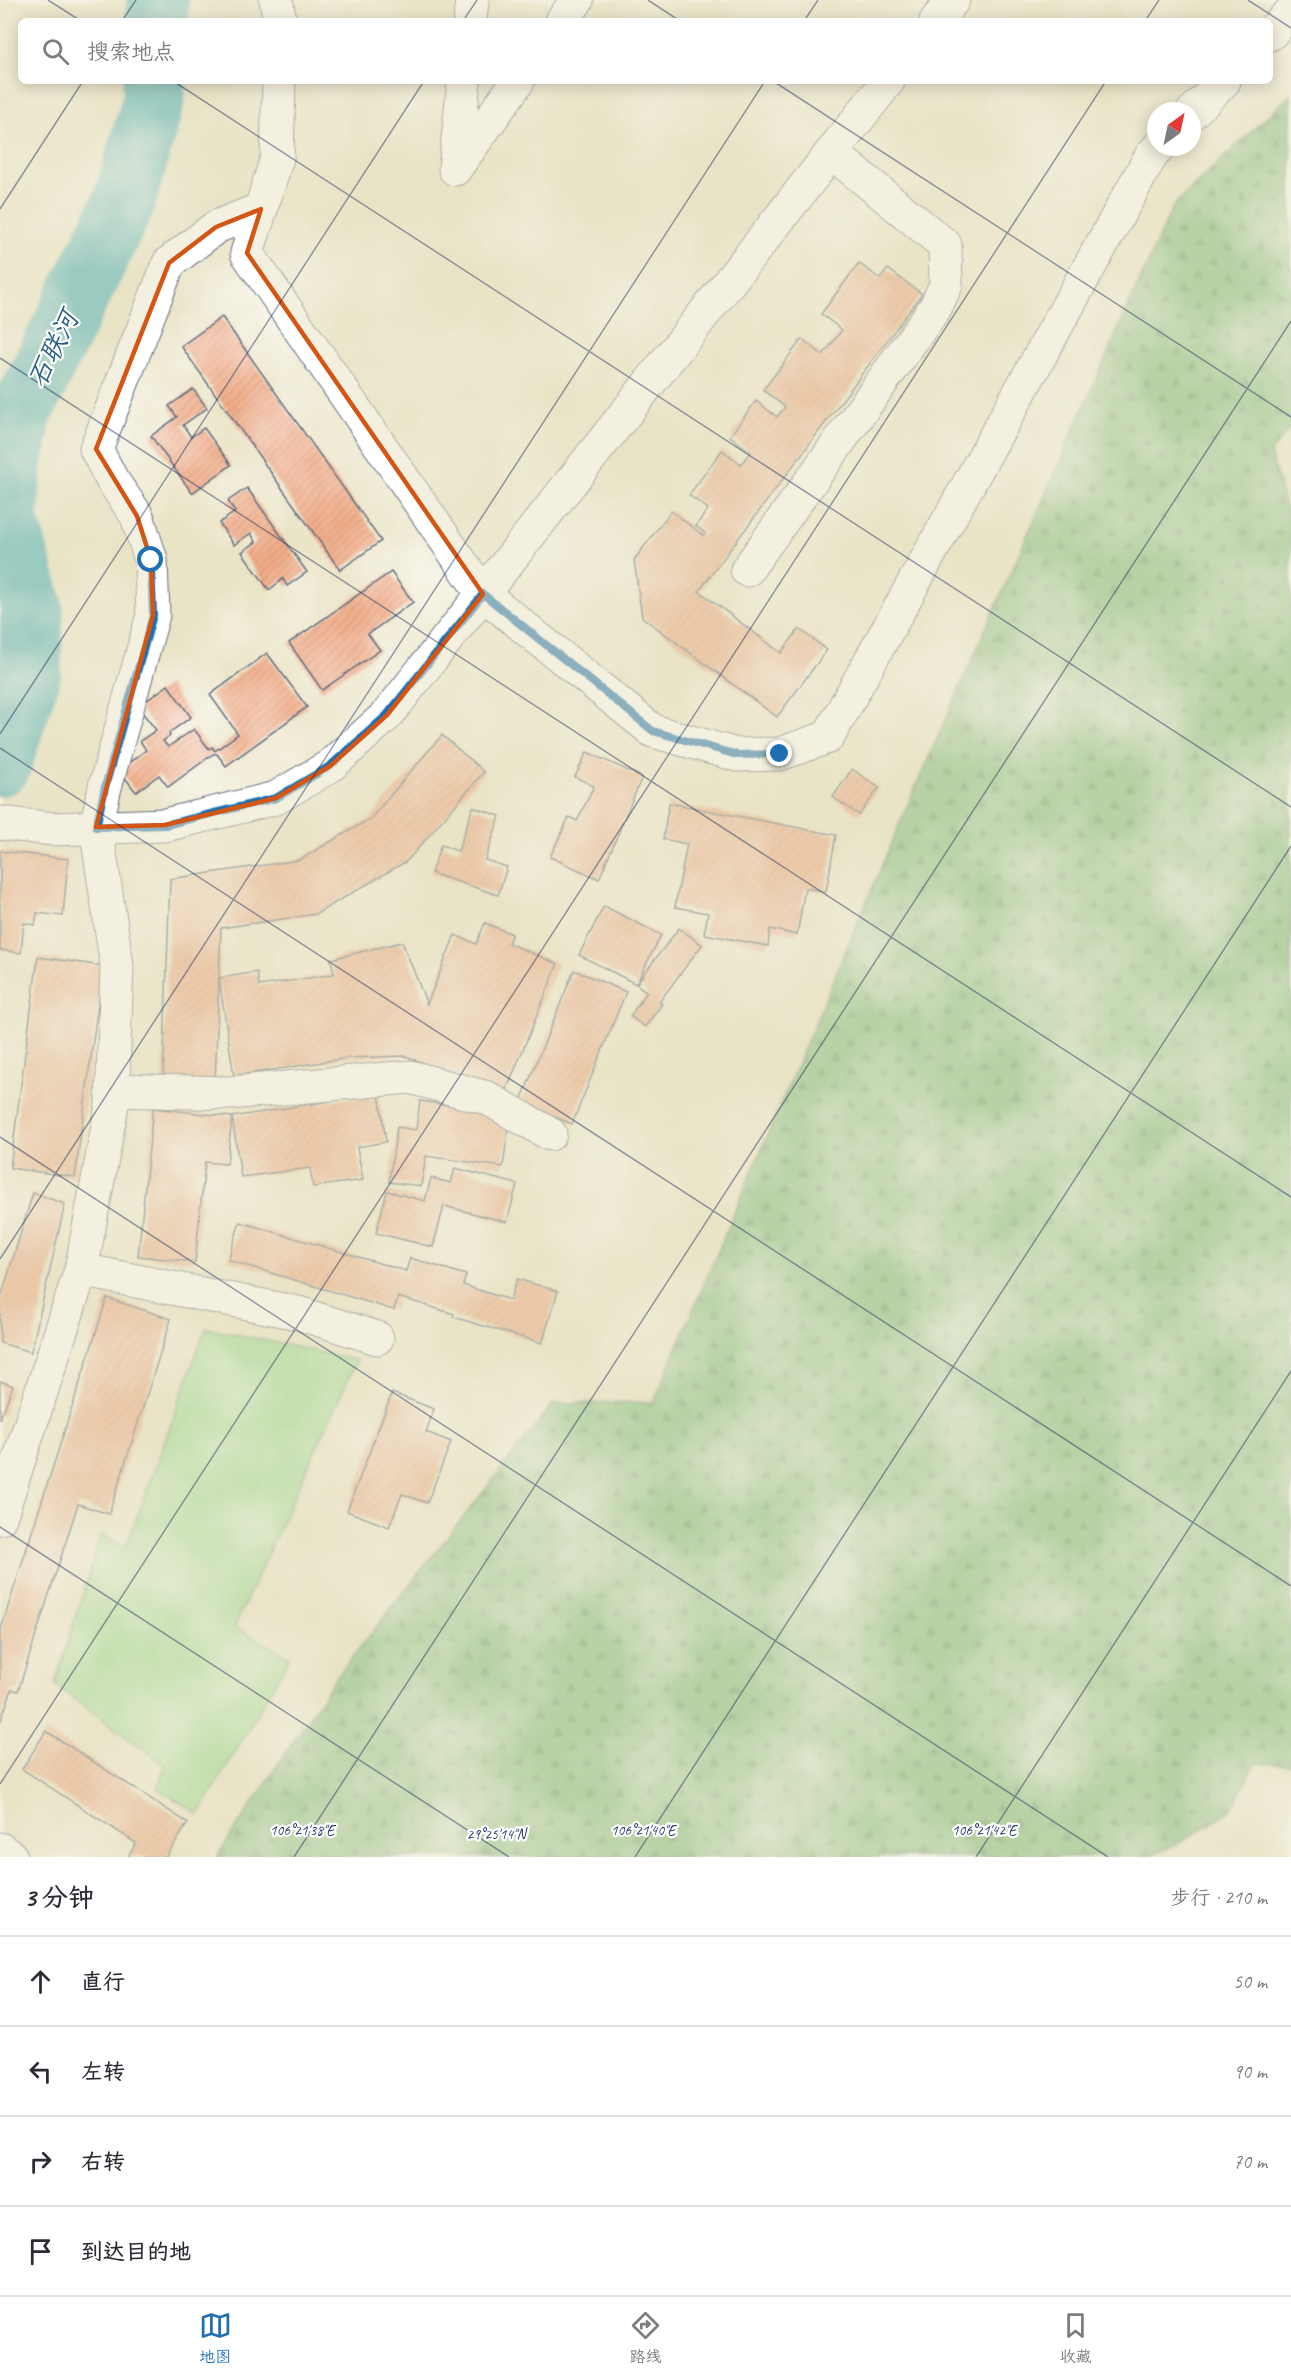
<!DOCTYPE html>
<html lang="zh">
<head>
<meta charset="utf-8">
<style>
	:root { --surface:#fff; --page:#f7f7f7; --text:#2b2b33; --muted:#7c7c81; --line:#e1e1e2; --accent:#1f6fb2 }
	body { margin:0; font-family:Caveat,"LXGW WenKai TC",sans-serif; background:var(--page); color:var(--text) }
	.compass { position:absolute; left:1147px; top:102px; width:54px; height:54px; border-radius:50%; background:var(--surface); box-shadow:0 3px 15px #0003; rotate:33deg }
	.stop { position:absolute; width:18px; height:18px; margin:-14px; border:4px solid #1f6fb2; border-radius:50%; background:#fff }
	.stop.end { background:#1f6fb2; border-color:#fff; box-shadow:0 2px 6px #0008 }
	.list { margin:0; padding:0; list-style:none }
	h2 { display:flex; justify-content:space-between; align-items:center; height:78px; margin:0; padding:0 24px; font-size:26px }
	h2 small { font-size:20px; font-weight:400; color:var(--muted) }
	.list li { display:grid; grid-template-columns:39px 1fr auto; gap:18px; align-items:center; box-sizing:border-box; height:90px; padding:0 24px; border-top:2px solid var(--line) }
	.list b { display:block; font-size:22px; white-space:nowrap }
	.list em { font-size:20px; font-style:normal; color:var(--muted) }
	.icon { flex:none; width:33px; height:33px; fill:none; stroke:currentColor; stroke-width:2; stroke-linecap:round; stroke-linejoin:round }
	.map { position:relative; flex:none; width:1291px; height:1857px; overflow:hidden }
	.search { position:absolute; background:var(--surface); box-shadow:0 3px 15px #0003; left:18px; right:18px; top:18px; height:66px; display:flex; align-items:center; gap:15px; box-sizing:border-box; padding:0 21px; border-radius:9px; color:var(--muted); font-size:22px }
	.sheet { height:438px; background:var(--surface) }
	nav { display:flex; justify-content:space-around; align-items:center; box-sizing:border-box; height:84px; border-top:2px solid var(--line); background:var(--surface); font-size:16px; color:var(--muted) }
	nav a { display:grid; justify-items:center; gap:3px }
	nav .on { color:var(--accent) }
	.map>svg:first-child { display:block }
	.green { fill:#9adb92; stroke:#5a8578; stroke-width:1.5 }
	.forest { fill:url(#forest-firs); stroke:#4b756d; stroke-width:1.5 }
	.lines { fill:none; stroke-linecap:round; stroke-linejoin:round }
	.river { stroke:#3baab9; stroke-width:63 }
	.building { fill:url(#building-hatch) }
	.minor-casing { stroke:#636e82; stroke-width:35 }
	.minor { stroke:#fff; stroke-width:33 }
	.route { stroke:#1f6fb2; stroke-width:8 }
	.marked { fill:none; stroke:#d45514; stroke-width:4.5; stroke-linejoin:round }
	.ticks { fill:none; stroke:#1b2f5e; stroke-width:1.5; stroke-opacity:0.45 }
	.labels { text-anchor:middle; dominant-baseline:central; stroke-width:4.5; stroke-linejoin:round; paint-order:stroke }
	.water-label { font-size:27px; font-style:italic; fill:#286082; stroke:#fff }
	.ticks-label { font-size:15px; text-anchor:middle; fill:#1b2f5e; stroke:#fff; stroke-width:4.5; stroke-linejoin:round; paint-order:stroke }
</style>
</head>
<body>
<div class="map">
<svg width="1291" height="1857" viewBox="0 0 1291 1857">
	<defs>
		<pattern id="forest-firs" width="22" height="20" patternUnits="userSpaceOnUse" patternTransform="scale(1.5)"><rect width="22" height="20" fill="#7bbb7c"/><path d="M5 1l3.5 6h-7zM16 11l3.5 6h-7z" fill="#649869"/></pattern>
		<pattern id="building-hatch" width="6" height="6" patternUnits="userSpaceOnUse" patternTransform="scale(1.5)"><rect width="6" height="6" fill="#f2ac86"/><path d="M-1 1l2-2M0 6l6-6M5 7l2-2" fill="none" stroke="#cf9476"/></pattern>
	</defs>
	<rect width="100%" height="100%" fill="#fff"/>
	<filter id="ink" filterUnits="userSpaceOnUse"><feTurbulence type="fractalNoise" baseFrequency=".0167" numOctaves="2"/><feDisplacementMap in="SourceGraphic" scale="12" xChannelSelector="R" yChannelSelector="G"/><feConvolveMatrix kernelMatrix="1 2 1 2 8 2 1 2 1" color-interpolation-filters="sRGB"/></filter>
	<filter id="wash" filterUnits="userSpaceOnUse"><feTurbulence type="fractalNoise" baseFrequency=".008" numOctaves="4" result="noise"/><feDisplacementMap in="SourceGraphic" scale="24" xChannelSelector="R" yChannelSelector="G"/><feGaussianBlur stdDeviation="1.35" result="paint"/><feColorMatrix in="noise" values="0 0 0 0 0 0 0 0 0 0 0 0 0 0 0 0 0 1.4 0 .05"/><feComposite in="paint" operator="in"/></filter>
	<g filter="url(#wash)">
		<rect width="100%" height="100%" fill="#eae4c6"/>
		<polygon class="green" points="206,1328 357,1360 234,1627 290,1657 199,1814 158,1789 165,1765 55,1685 101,1534 126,1547"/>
		<polygon class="forest" points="1291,94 1291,427 1270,453 1291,527 1291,1765 1255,1763 1230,1812 1181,1842 1148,1857 217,1857 334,1680 554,1403 654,1402 905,811 1173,206"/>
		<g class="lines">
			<g class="river">
				<polyline points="157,21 158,0"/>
				<polyline points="0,765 30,673 32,607 7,518 11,464 21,413 123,205 154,98 154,81"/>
			</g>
		</g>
		<g id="blocks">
			<g class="building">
				<polygon points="859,263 880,279 888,269 922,294 699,591 781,653 799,629 827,650 777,717 642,617 634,560 671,511 703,535 705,533 696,526 708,509 689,495 722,450 741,464 751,452 730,436 756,401 777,417 785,407 763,390 802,339 823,355 842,330 821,314"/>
				<polygon points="222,317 381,541 340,570 181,346"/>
				<polygon points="193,389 207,408 183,425 191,437 204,428 231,465 192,493 151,436 177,417 169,406"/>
				<polygon points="247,488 307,572 287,586 283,579 269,590 242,552 256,542 251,533 234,545 219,523 235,512 228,501"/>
				<polygon points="391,572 413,602 368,634 380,650 322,690 289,643"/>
				<polygon points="267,653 307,707 226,766 217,754 213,754 168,787 159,775 136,792 119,770 146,750 140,741 156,730 138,707 168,685 191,717 169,733 170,736 163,741 168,747 194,729 209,749 212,747 215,751 238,734 210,695"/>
				<polygon points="442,735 484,772 407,861 316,914 221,928 215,1082 163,1080 170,879 299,860 370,819"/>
				<polygon points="587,752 642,777 599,879 550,857 569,817 577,821 594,786 575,777"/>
				<polygon points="852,769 879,788 859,815 833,797"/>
				<polygon points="669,803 836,835 826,892 805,888 797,935 770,929 768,946 704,934 708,913 675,907 687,844 663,839"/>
				<polygon points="473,807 500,816 485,860 507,867 498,895 431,873 441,845 458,851"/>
				<polygon points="0,851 68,859 63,916 37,913 35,925 24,923 21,953 0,950"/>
				<polygon points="604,906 661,935 636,984 679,928 702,945 659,1002 662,1004 645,1027 630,1016 647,992 636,984 579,955"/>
				<polygon points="485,923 512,934 508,943 558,964 504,1096 406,1056 347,1058 234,1076 219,978 257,972 259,986 334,974 331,959 402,942 427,1004 455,935 476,944"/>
				<polygon points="38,957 103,966 75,1177 10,1168"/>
				<polygon points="574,970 626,992 572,1124 520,1103"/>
				<polygon points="379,1093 386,1142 357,1147 363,1180 313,1187 310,1168 241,1177 232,1117 227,1164 205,1162 195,1262 138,1256 153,1108 232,1117"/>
				<polygon points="420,1101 510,1114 503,1167 426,1156 421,1186 389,1182 397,1127 416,1130"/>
				<polygon points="455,1168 517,1184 507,1222 444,1206 433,1247 376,1233 387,1191 425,1201 431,1178 451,1183"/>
				<polygon points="33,1193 65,1204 31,1352 0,1343 0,1301"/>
				<polygon points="240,1222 406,1271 410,1258 466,1275 463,1285 510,1300 517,1279 558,1291 542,1343 453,1317 454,1314 398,1297 394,1310 228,1260"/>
				<polygon points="107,1298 171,1319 109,1514 78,1504 18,1691 12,1689 0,1723 0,1632"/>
				<polygon points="0,1381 13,1386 0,1419"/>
				<polygon points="392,1393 434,1409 426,1432 451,1442 427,1503 402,1494 389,1527 347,1511"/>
				<polygon points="46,1731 188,1823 166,1857 128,1857 136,1843 22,1769"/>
			</g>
		</g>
	</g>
	<g filter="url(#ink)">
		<use href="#blocks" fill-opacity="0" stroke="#636e82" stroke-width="1.5"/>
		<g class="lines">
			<defs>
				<g id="minor">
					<polyline points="276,0 280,21"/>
					<polyline points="470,21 472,0"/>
					<polyline points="562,21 577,0"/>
					<polyline points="936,21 953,0"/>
					<polyline points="1270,34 1291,12"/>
					<polyline points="279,81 277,158 247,253 483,594 653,731 737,755 780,754 828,737 1151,156 1159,147"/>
					<polyline points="464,81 455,169 518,81"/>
					<polyline points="1192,113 1224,81"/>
					<polyline points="747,570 935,308 946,285 945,245 832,153"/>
					<polyline points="0,823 53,829 165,825 276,798 330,766 387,715 888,81"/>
					<polyline points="113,1090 229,1093 410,1077 487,1098 550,1134"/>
					<polyline points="81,1270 298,1313 377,1338"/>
					<polyline points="0,1518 81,1270 112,1105 117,966 96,827 105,787 153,615 151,560 137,516 112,480 96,449 169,263 216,227 261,209"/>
					<polyline points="0,1849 11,1857"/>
				</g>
			</defs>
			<use href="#minor" class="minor-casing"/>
			<use href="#minor" class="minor"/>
		</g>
	</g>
	<g class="lines" filter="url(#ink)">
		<polyline class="route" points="151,560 153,615 105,787 96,827 165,825 276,798 330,766 387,715 483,594 653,731 737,755 780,754"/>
	</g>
	<path d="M0 0H1291V1857H0ZM261,209L247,253L483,594L387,715L330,766L276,798L165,825L96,827L153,615L151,560L137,516L96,449L169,263L216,227Z" fill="#eae4c6" fill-opacity=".55" fill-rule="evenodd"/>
	<path class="marked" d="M261,209L247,253L483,594L387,715L330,766L276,798L165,825L96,827L153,615L151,560L137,516L96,449L169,263L216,227Z"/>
	<path class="ticks" d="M48,0L81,21M648,0L680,21M1248,0L1291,28M122,21L136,0M463,21L477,0M804,21L818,0M1145,21L1159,0M173,81L1291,807M773,81L1291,417M0,209L83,81M0,358L1291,1197M0,734L424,81M0,748L1291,1586M0,1137L1108,1857M0,1259L765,81M0,1527L509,1857M0,1784L1106,81M294,1857L1291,321M635,1857L1291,846M976,1857L1291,1371"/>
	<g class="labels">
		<g class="water-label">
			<text transform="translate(53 349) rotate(-64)">石联河</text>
		</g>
	</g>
	<g class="ticks-label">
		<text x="302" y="1835">106°21'38"E</text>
		<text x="643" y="1835">106°21'40"E</text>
		<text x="984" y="1835">106°21'42"E</text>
		<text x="496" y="1839">29°25'14"N</text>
	</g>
</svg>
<svg class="compass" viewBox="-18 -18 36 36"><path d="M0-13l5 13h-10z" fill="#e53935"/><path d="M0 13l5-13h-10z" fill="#7c7c81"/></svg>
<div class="stop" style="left:151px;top:560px"></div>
<div class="stop end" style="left:780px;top:754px"></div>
<div class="search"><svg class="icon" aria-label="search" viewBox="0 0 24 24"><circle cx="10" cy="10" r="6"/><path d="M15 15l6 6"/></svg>搜索地点</div>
</div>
<section class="sheet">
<h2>3 分钟<small>步行 · 210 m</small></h2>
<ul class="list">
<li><svg class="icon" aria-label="ahead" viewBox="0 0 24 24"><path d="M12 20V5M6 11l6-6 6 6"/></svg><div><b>直行</b></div><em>50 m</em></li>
<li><svg class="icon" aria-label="left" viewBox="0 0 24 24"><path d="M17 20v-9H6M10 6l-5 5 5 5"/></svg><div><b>左转</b></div><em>90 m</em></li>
<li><svg class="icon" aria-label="right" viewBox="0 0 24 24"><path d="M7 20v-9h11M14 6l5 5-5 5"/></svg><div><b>右转</b></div><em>70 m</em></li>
<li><svg class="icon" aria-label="arrive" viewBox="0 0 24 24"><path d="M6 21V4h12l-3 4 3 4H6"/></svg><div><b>到达目的地</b></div></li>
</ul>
</section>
<nav>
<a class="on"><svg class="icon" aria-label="map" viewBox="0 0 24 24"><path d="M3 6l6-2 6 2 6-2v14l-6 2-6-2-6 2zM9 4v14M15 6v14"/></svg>地图</a>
<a><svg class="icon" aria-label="directions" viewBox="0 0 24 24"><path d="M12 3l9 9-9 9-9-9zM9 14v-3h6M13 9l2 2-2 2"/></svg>路线</a>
<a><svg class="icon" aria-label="saved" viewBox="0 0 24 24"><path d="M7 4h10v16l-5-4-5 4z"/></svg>收藏</a>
</nav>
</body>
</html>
